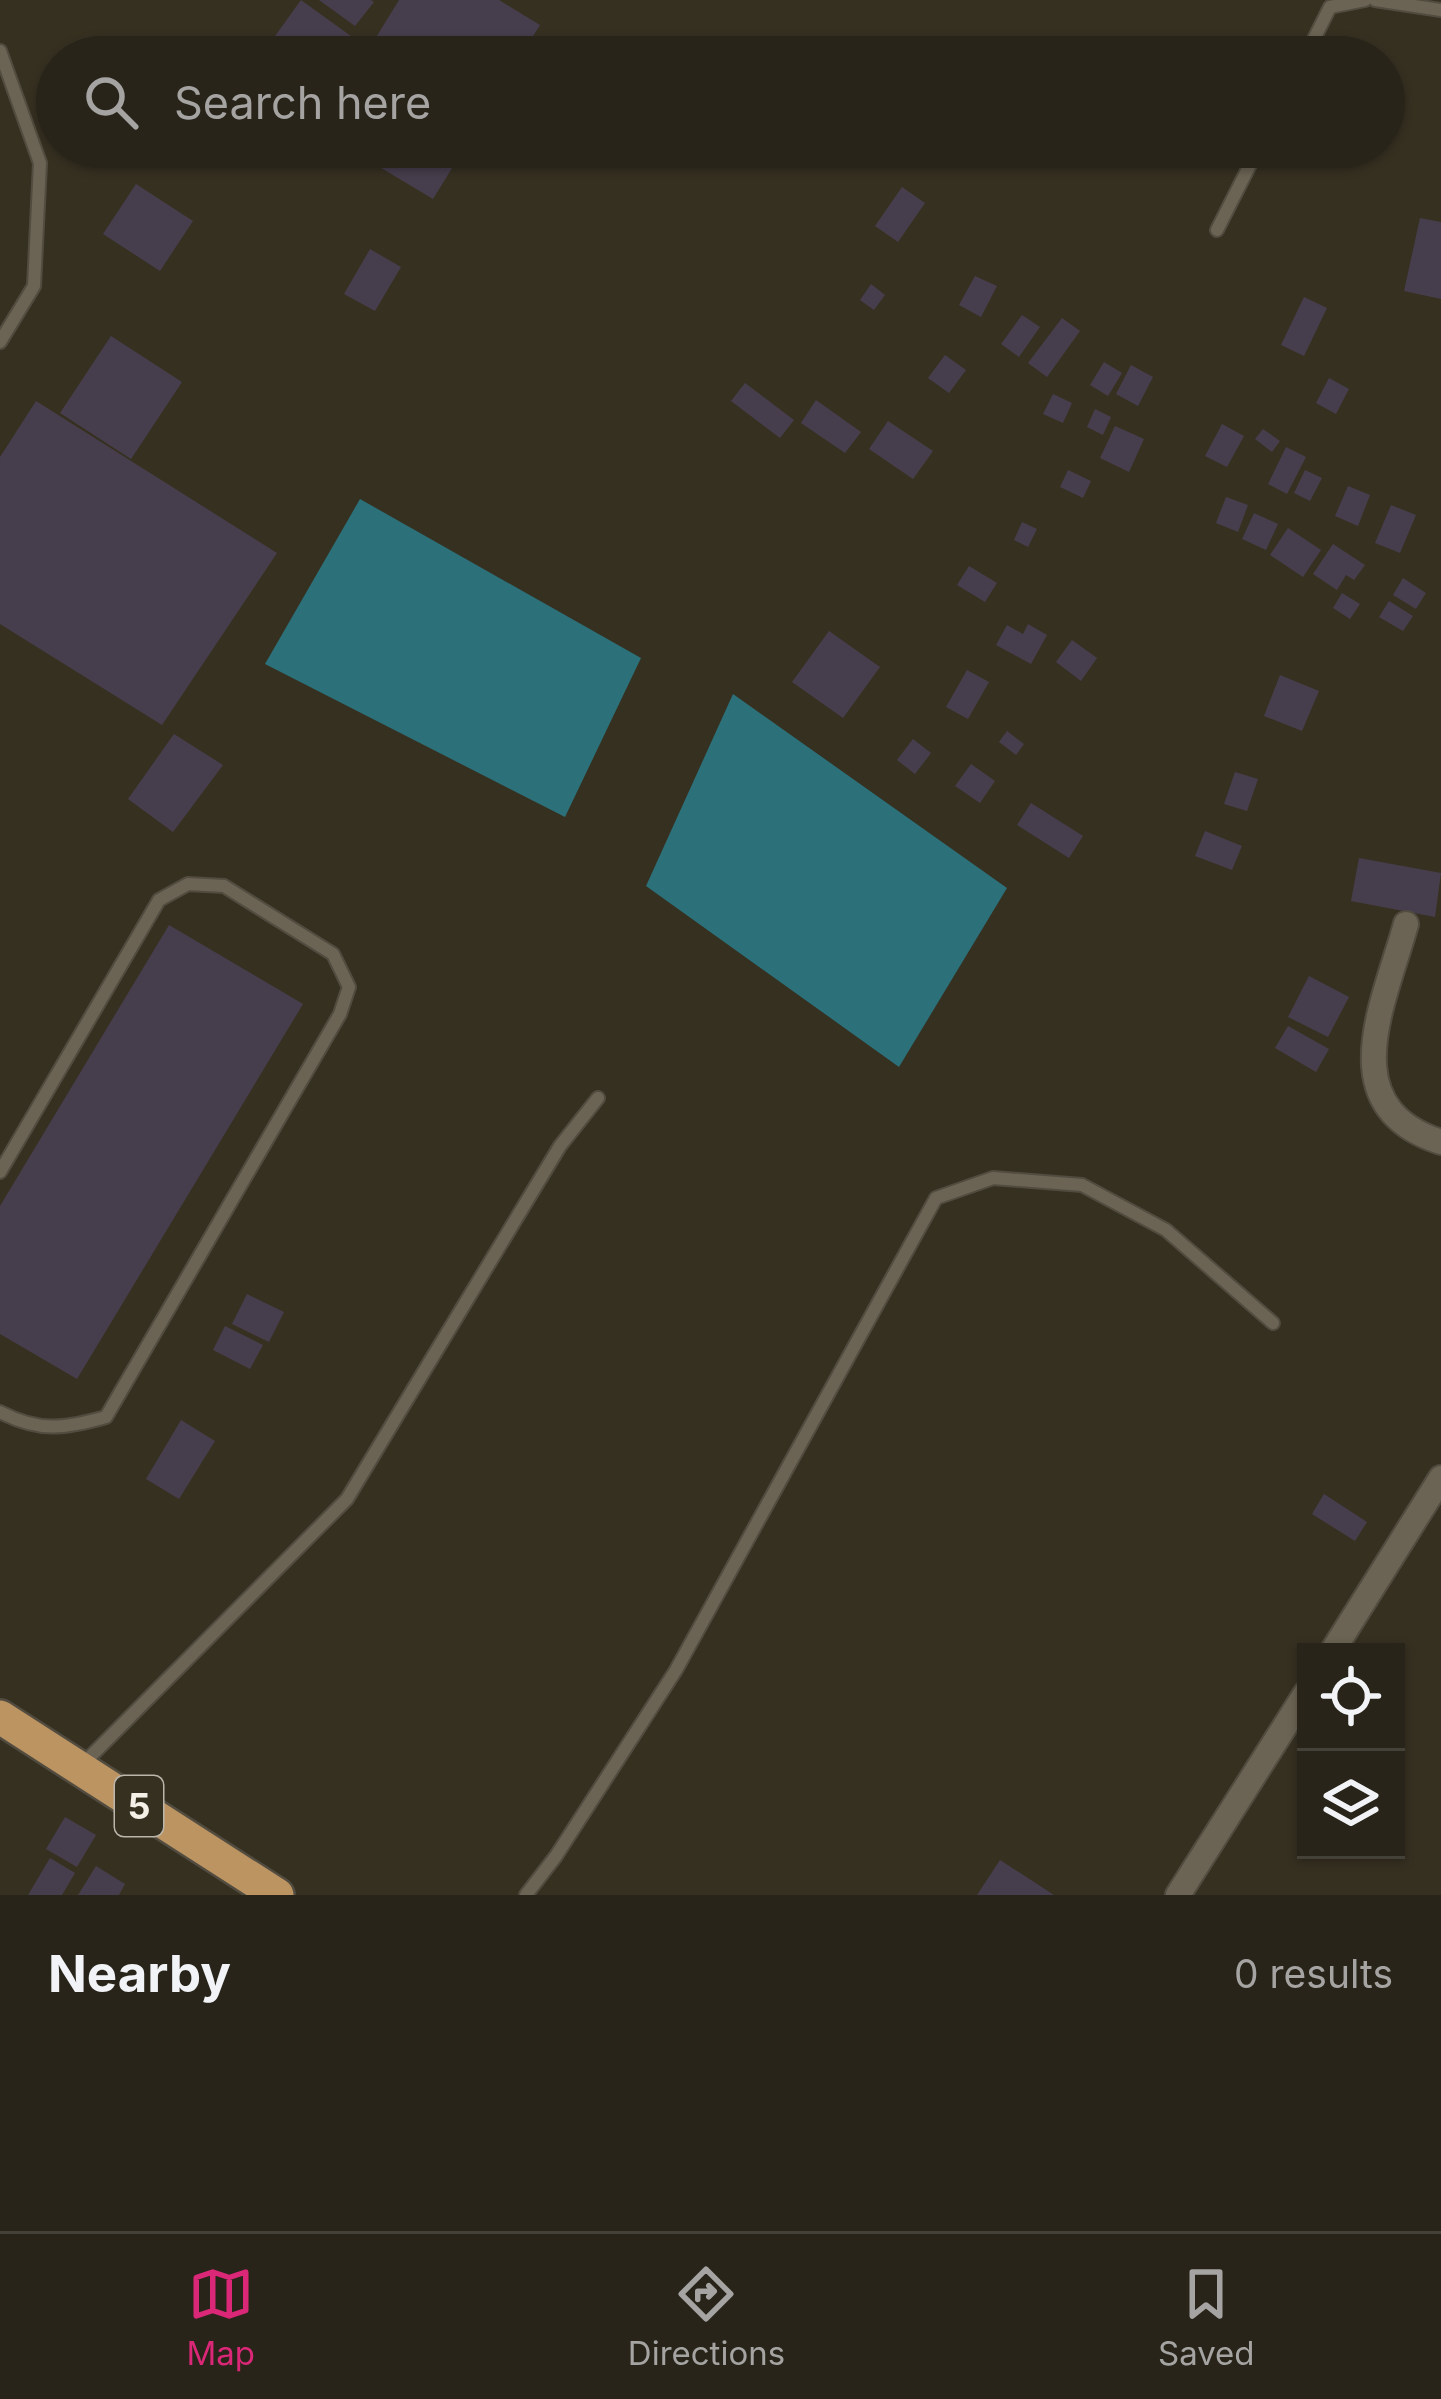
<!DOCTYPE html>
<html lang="en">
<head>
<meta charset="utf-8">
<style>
	:root { --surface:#282419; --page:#343026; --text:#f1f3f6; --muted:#a5a4a2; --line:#444138; --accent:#db2777 }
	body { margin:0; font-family:Inter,sans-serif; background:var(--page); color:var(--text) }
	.controls { position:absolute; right:36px; bottom:36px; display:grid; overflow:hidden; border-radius:0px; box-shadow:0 3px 9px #0004 }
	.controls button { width:108px; height:108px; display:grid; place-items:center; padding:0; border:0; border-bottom:3px solid var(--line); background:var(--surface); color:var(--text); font:60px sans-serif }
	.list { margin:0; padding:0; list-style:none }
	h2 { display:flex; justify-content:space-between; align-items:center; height:156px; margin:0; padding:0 48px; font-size:51px }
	h2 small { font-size:39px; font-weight:400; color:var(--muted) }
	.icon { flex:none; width:66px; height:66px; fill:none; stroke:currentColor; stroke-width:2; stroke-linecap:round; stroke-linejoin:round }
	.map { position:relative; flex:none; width:1441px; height:1895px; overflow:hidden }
	.search { position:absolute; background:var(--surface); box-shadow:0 3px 9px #0004; left:36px; right:36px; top:36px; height:132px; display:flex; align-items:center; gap:30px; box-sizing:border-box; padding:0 42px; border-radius:66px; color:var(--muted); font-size:45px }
	.sheet { height:336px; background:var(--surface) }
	nav { display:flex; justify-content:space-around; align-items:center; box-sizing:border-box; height:168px; border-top:3px solid var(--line); background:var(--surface); font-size:33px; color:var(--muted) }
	nav a { display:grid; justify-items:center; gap:6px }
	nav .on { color:var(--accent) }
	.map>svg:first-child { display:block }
	.water { fill:#2c7079 }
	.building { fill:#473e4d }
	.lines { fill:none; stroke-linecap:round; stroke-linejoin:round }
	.service-casing { stroke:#514c3f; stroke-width:16 }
	.minor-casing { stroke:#514c3f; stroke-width:28 }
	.trunk-casing { stroke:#514c3f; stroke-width:38 }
	.service { stroke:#6b6454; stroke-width:12 }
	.minor { stroke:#6b6454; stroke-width:24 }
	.trunk { stroke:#bc9462; stroke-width:33 }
	.labels { text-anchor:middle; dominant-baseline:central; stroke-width:10; stroke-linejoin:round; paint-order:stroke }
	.shield { fill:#363021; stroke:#bbb6ac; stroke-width:3 }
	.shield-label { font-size:36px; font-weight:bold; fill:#f4f0e7 }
</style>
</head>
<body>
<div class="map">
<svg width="1441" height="1895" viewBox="0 0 1441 1895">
	<rect width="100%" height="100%" fill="#363021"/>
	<g class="water">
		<polygon points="360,499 641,658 565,817 265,664"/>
		<polygon points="733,694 1007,888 899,1067 646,886"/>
	</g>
	<g class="building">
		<polygon points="301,0 355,39 342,57 260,57"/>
		<polygon points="319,0 371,0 374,2 355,26"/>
		<polygon points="399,0 499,0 540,25 520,57 364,57"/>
		<polygon points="346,147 465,147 433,199"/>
		<polygon points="136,184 193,221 160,271 103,234"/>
		<polygon points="902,187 925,203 898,242 875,226"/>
		<polygon points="1420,218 1441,222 1441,299 1404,291"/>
		<polygon points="370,249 401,267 375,311 344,294"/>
		<polygon points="975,276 997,286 981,317 959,305"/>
		<polygon points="871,284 885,295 874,310 860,300"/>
		<polygon points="1304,297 1327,308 1304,356 1281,345"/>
		<polygon points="1022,315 1040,327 1019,357 1001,344"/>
		<polygon points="1062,318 1080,331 1047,377 1028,363"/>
		<polygon points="111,336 182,382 131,459 60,413"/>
		<polygon points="945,355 966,370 949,393 928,378"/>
		<polygon points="1104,362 1122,373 1108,396 1090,385"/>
		<polygon points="1131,365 1153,377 1138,406 1116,394"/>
		<polygon points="1329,378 1349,389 1336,414 1316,403"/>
		<polygon points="745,383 794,420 780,438 731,401"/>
		<polygon points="1053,394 1072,403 1063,423 1043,414"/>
		<polygon points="816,400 861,432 845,453 801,423"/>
		<polygon points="36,401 277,553 162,725 0,624 0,457"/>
		<polygon points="1095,409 1111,417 1103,435 1087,427"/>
		<polygon points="888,421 933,451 913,479 869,449"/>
		<polygon points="1222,424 1244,436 1227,467 1205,456"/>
		<polygon points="1115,426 1144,439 1129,472 1100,458"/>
		<polygon points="1263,429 1280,441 1272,452 1255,439"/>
		<polygon points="1286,447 1306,457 1287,494 1268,484"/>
		<polygon points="1068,470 1091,481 1083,498 1060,487"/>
		<polygon points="1305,470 1322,478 1310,501 1294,493"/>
		<polygon points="1348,486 1370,495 1358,526 1335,516"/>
		<polygon points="1226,497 1248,505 1238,532 1216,523"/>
		<polygon points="1391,505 1416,515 1400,553 1375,543"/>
		<polygon points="1254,513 1278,524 1266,550 1242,539"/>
		<polygon points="1022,522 1037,529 1028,547 1014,540"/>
		<polygon points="1288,528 1321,550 1303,577 1270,555"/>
		<polygon points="1333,544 1365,565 1354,580 1346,575 1337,590 1313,574"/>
		<polygon points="969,566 997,583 985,602 957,585"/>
		<polygon points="1403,578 1426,593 1416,609 1393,595"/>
		<polygon points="1342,593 1360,604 1350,619 1333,608"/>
		<polygon points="1389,601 1413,616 1403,631 1379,617"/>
		<polygon points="1028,624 1047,635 1031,664 996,645 1007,625 1023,634"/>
		<polygon points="829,631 880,667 843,718 792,682"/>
		<polygon points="1072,640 1097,658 1081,681 1056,662"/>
		<polygon points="967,670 989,682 968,719 946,707"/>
		<polygon points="1280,675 1319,691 1302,731 1264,716"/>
		<polygon points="1007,731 1024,744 1016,755 999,742"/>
		<polygon points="174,734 223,765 173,832 128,799"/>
		<polygon points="913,739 931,753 915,774 897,760"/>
		<polygon points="971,764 995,781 980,803 955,786"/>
		<polygon points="1235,772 1258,779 1247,811 1224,804"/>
		<polygon points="1031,803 1083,836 1069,858 1017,825"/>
		<polygon points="1205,831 1242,846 1232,870 1195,856"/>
		<polygon points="1359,858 1441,873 1435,917 1351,901"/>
		<polygon points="169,925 303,1004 77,1379 0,1334 0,1206"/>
		<polygon points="1309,976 1349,997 1328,1037 1288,1017"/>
		<polygon points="1288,1026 1329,1049 1316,1072 1275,1048"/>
		<polygon points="247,1294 284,1312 269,1342 232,1324"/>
		<polygon points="225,1326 263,1345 250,1369 213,1350"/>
		<polygon points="181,1420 215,1441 179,1499 146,1479"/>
		<polygon points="1324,1494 1367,1522 1355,1541 1312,1514"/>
		<polygon points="65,1817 96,1835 77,1867 46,1849"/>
		<polygon points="50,1858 75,1873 62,1895 28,1895"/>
		<polygon points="1000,1860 1054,1895 977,1895"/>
		<polygon points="96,1866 125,1884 119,1895 78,1895"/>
	</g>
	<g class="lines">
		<defs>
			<g id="service">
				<polyline points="1375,0 1441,10"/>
				<polyline points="0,51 40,163 34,286 0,342"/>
				<polyline points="1305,57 1330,7 1365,0"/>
				<polyline points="1217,230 1259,147"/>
				<path d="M0,1172L159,900L188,884L224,886L333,954L349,987L340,1014L106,1417C64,1429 39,1432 0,1412"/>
				<polyline points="80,1767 347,1499 560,1146 598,1098"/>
				<polyline points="526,1895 556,1856 676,1670 936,1198 993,1178 1082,1185 1166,1230 1273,1323"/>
			</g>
			<g id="minor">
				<path d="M1406,924C1384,1004 1331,1107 1441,1142"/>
				<polyline points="1332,1652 1441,1478"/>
				<polyline points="1178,1895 1306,1693"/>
			</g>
			<polyline id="trunk" points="0,1717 277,1895"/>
		</defs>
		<use href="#service" class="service-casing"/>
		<use href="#minor" class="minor-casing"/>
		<use href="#trunk" class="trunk-casing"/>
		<use href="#service" class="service"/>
		<use href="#minor" class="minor"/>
		<use href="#trunk" class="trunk"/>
	</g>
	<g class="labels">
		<rect class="shield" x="115" y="1776" width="48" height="60" rx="9"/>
		<g class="shield-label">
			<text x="139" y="1806">5</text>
		</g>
	</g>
</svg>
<div class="controls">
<button><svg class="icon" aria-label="locate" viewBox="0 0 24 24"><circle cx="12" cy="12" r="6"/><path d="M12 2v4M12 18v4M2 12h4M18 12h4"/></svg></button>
<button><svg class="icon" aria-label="layers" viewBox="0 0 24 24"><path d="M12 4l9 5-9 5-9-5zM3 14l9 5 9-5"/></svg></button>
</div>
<div class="search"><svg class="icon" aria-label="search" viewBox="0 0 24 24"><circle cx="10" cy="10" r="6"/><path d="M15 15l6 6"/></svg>Search here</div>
</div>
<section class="sheet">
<h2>Nearby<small>0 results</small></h2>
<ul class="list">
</ul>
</section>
<nav>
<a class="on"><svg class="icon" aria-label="map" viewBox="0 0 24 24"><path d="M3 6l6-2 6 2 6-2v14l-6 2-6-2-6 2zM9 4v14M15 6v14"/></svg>Map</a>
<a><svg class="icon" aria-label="directions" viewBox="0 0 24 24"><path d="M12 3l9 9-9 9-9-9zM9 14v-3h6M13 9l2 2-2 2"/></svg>Directions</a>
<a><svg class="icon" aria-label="saved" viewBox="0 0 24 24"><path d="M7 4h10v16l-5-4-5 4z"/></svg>Saved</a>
</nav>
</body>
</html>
